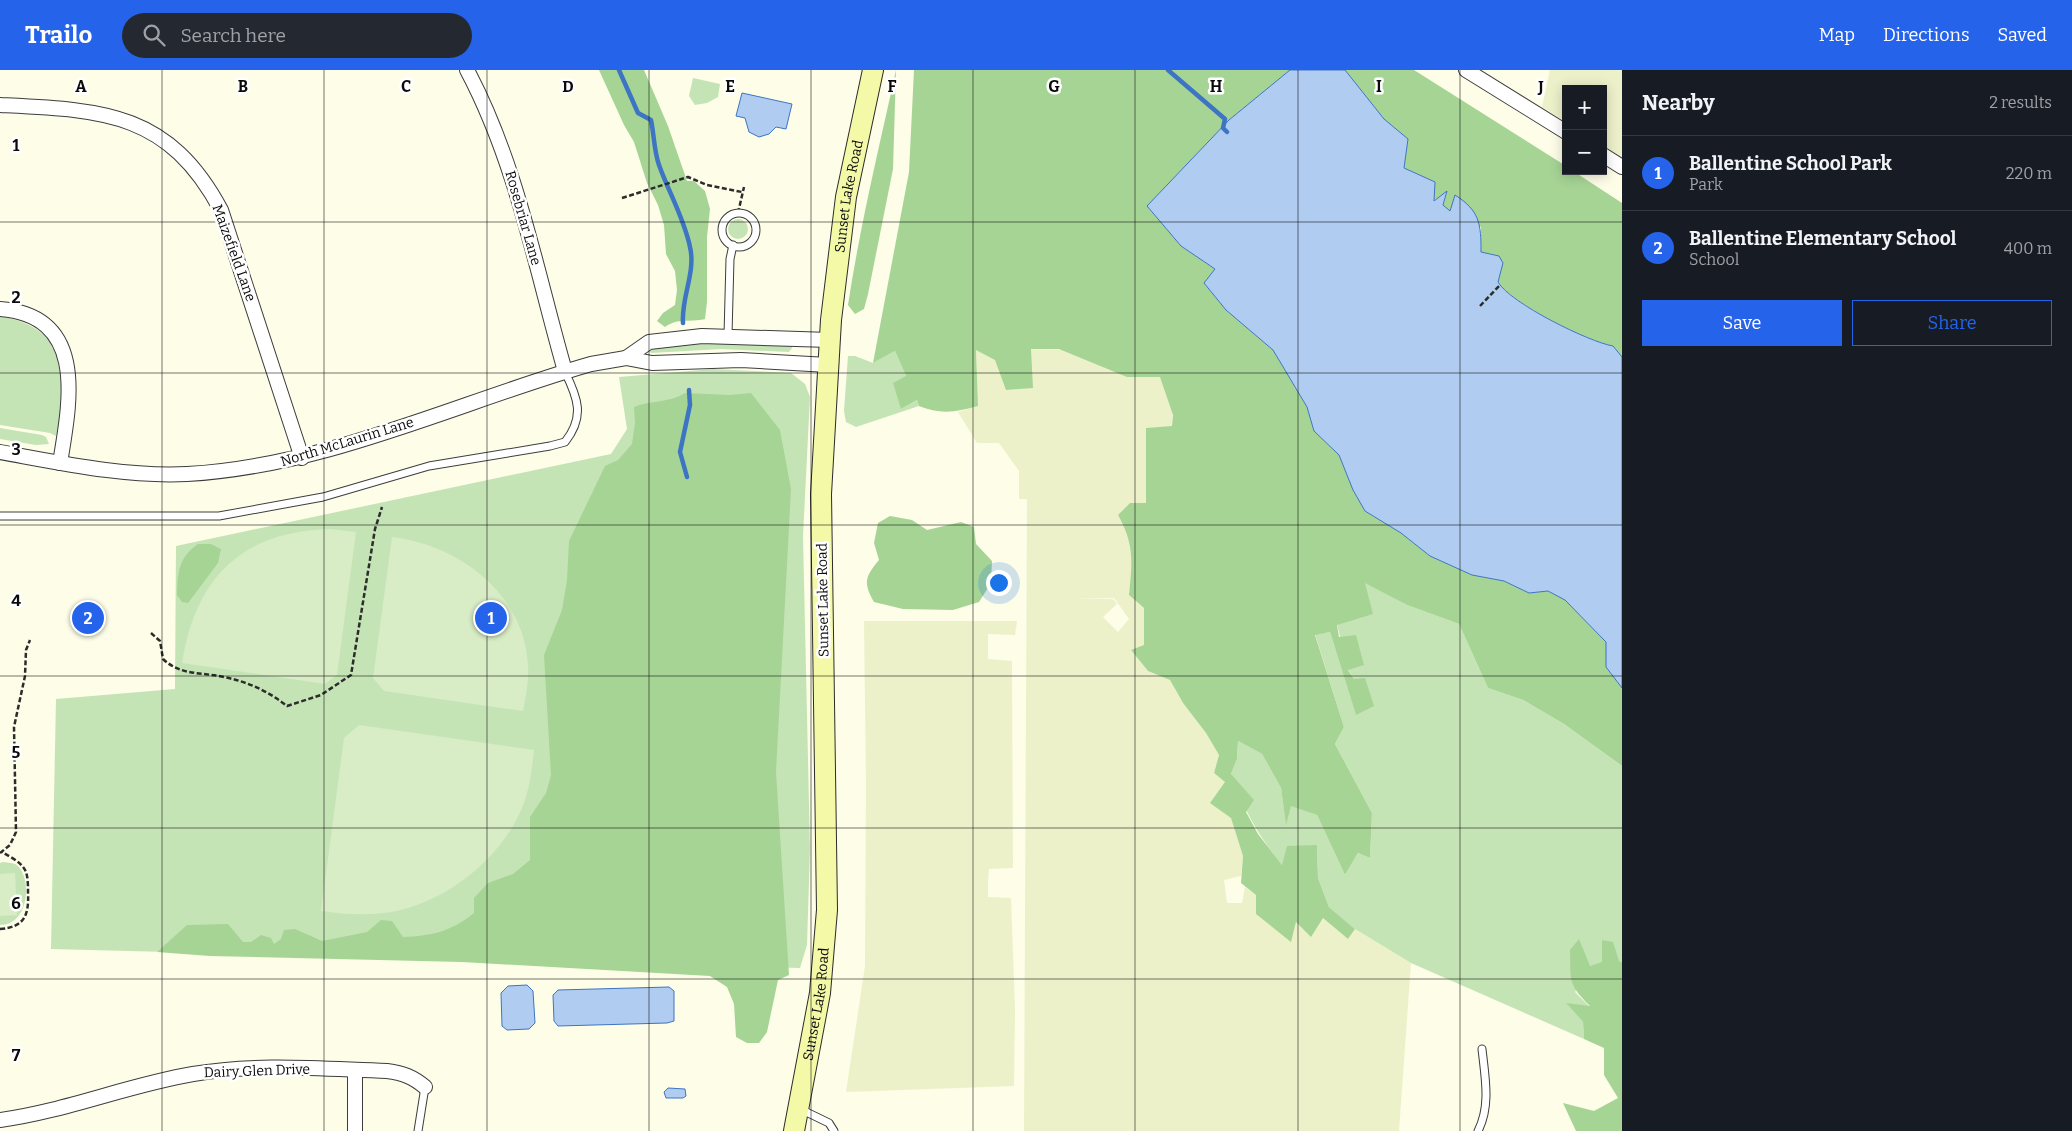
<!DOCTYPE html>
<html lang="en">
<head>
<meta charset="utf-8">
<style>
	:root { --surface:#171b24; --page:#242831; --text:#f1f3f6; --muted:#9ea1a6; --line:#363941; --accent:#2563eb }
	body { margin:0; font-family:Bitter,serif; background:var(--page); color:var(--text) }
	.controls { position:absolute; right:15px; top:15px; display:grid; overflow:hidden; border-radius:0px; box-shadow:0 2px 12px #0003 }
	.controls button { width:45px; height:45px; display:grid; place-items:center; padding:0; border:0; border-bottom:1px solid var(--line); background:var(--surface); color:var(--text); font:25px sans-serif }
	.you { position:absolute; left:998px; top:512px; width:18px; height:18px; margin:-12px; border:4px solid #fff; border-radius:50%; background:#1a73e8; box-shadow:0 0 0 8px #1a73e833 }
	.badge { display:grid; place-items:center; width:32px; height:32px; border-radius:50%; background:var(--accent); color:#fff; font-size:16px; font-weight:700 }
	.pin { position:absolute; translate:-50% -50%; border:2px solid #fff; box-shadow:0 1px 5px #0006 }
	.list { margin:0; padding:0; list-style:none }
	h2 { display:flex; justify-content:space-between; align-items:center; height:65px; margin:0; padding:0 20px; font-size:21px }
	h2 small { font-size:16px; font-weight:400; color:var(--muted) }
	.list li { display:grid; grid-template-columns:32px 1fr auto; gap:15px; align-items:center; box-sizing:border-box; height:75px; padding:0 20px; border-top:1px solid var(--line) }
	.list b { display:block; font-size:19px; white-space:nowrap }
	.list p { margin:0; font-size:16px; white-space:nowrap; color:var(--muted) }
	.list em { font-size:16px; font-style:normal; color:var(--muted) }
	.actions { display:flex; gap:10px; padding:15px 20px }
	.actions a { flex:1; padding:11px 0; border:1px solid var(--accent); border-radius:0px; text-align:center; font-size:18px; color:var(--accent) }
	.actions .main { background:var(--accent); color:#fff }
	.icon { flex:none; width:28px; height:28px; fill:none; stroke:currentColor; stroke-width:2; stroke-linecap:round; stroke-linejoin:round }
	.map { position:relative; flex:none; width:1622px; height:1061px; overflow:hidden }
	header { display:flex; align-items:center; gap:30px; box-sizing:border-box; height:70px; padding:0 25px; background:var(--accent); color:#fff }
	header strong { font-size:24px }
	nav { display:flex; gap:28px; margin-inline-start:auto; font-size:18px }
	.search { width:350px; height:45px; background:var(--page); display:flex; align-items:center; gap:12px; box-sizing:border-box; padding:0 18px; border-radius:28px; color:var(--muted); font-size:19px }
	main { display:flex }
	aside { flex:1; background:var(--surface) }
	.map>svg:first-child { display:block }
	.farmland { fill:#edf1ca; fill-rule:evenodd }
	.green { fill:#c5e4b5 }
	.forest { fill:#a6d495 }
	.pitch { fill:#d8ecc6 }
	.water { fill:#b0cdf1; stroke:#3d74c3 }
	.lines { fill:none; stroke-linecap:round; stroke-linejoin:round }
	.stream { stroke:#3d74c3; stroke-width:4.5 }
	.lane-casing { stroke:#3d3d3d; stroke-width:9 }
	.street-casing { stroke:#3d3d3d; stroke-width:16 }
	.secondary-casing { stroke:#2c2c2c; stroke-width:22 }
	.path { stroke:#2c2c2c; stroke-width:2.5; stroke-dasharray:5 2.5; stroke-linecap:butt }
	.lane { stroke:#fff; stroke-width:7 }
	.street { stroke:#fff; stroke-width:14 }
	.secondary { stroke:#f3f9a7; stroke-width:20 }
	.grid { fill:none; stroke:#0a0a0a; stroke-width:1; stroke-opacity:0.55 }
	.labels { text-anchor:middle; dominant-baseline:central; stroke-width:5; stroke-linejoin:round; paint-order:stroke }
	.street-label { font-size:14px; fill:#0a0a0a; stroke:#fff }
	.grid-label { font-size:16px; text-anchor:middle; font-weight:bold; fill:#0a0a0a; stroke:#fff; stroke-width:5; stroke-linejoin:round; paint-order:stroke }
</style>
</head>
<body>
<header>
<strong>Trailo</strong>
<div class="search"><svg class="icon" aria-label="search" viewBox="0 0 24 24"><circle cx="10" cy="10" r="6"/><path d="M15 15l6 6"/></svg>Search here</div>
<nav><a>Map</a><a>Directions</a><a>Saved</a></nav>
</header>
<main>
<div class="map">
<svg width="1622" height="1061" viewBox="0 0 1622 1061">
	<rect width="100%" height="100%" fill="#fdfde8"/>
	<g class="farmland">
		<polygon points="1550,0 1622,0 1622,88 1603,76 1603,19 1566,19 1566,52 1542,37"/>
		<path d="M976,279L1176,280L1172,357L1146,358V434L1118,445L1128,463L1133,486L1129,525L1144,538V576L1131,580L1148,601L1170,610L1183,633L1206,663L1219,685L1214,703L1225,712L1231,747L1243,786L1241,806L1224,810L1227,833H1242L1245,817L1256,825L1291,871L1296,852L1323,848L1348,869L1355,859L1411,893L1399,1061H1024L1027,429H1019V401L999,373H977L958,342L978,336ZM1114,528L1129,549L1118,562L1103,547L1117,534L1113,529H1076Z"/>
		<polygon points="864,551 1017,551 1015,565 988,564 988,589 1012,591 1013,798 989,799 988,810 988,827 1011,828 1015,940 1014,1016 846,1022 865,896 866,713"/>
	</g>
	<g class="green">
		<polygon points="693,8 720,14 718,27 707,33 695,35 689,26"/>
		<circle cx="738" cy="159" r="10"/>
		<path d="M0,246C50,255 66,282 61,331C60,342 60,355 56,366L50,363L0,355Z"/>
		<polygon points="722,272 792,276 792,278 789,282 721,279 651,283 649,280 690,273"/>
		<polygon points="895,281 906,306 901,339 917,330 919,336 856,357 846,352 844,341 848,286 855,286 873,293"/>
		<polygon points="713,299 791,303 805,314 810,327 803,466 810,779 807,875 800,898 51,879 56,629 175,619 176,476 611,384 627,359 619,307"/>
		<polygon points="0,358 42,365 46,367 49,374 36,375 0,369"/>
		<path d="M1365,512L1407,535L1459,554L1488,618L1523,630L1564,654L1622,696V892L1619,891L1602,870V893L1590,896L1575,922L1590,937L1567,934L1583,952L1584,969L1411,893L1355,859L1329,837L1318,808L1317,775L1282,795C1256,762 1246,743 1231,704L1237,689L1238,671L1262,684L1281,718L1286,753L1291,735L1317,745L1345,805L1358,783L1370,788L1372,743L1335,674L1344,657L1315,564L1330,562L1356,644L1354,609L1348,599L1337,554Z"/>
		<path d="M3,792C6,792 12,793 15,794C32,803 31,855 0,855V793Z"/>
	</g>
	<g class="forest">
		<path d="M599,0H644L668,56L687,111H694L705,121L710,139L707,167V232L705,249C689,253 679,247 665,257L657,251L663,243L675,235L677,220L675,201L666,184L664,155L658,135L647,113L634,72L624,55Z"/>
		<path d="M896,0L893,99L868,224L864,239L855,244L848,235C860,156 879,78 896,0Z"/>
		<path d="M914,0H1290L1229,50L1147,136L1181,176L1215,199L1204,213L1226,240L1273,280L1307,337L1314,361L1339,385L1353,420L1365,441L1401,463L1430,486L1472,505L1504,511L1529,523L1548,521L1565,530L1606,572V597L1622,618V696L1564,654L1523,630L1488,618L1459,554L1407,535L1365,513L1373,544L1337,555L1339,567L1356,565L1364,595L1348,600L1354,609L1365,608L1374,636L1356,645L1330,562L1315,565L1344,657L1335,674L1372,743L1370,788L1358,783L1345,805L1317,745L1291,736L1286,755L1281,718L1262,684L1238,671L1237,689L1231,704L1254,730L1246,742L1258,764L1282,795L1287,776L1317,775L1318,808L1329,837L1355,859L1348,869L1323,848L1311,867L1296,852L1291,872L1256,844V825L1241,813L1243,786L1231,748L1210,733L1225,712L1214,703L1219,685L1206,663L1183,633L1170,610L1148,601L1131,580L1144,575V538L1129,525C1132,493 1135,475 1118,445L1130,433H1146V358L1172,356L1173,345L1160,307H1127L1059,279H1031L1033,318L1006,320L995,290L976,280L978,336C957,342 940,345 919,336L917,330L901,339L893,313L906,306L895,281L873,293L909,102Z"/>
		<path d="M1345,0H1414L1566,96V101H1573L1622,133V287L1613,276C1589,272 1511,233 1498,212L1499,186L1481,182V157L1450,142L1443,135L1447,122L1433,131L1435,112L1404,98L1408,69L1384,49Z"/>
		<path d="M685,323L729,325L751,323L780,360L791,419L776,702L789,905L778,910L767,962L759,973H747L736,967L734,934L727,917L710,906L462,892L210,886L157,882L187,855L228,854L243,872H251L261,865L271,868L274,874L281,869L284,860L295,859L322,871L367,862L381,850L392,851L403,867C432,866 452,861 474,843V828L488,813L513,804L530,790V747L546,723L551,705L544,585L562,540L567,510L569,471L605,396L618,390L632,374L635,353L634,337C651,330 669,333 685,323Z"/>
		<path d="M890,446L912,450L927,460L961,452L974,457L976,474L992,491L991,513L979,532L953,540L903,539L874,532C863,512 865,507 879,490L874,473L878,453Z"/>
		<path d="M198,474H211L221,479L218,493L188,533L182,532L177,525C178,502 178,488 198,474Z"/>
		<path d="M1579,869L1590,896L1602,892V870L1613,872L1619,891L1622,892V1061H1576L1563,1033L1594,1041L1618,1028L1604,1005V978L1584,969L1583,952L1566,933L1590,936C1567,913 1571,911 1570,880Z"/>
	</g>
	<g class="pitch">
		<path d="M330,459L356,462L337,605L325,614L182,593C195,508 242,461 330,459Z"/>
		<path d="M392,467C459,475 524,523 528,595C529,611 526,626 523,641L384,621L373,608Z"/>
		<path d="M359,655L534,680C532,698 530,716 524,733C505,784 453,827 401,840C375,846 348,845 321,841L344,668Z"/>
		<polygon points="15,803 17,845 0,846 0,804"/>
	</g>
	<g class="water">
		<path d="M1290,0H1345L1384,49L1408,69L1404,98L1435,112L1434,131L1447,121L1443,135L1450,141L1455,125C1480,141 1481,154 1481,182L1499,186L1503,193L1498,212C1510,233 1589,272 1613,276L1622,287V618L1606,597V572L1565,530L1548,521L1529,523L1504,511L1472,505L1430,486L1401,463L1365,441L1353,420L1339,385L1314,361L1307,337L1273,280L1226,240L1204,213L1215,199L1181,176L1147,136L1229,50Z"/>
		<polygon points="742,23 792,34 786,59 776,57 769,64 759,67 749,62 745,48 736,46"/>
		<polygon points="527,915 533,921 535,953 529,959 507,960 502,956 501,923 508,916"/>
		<polygon points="669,917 674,921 674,951 667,953 558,956 554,951 553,925 558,920"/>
		<polygon points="668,1018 685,1019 686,1026 683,1028 666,1028 664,1022"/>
	</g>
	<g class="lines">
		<g class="stream">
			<path d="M619,0L638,43L651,50C654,64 654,81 659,95C669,123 684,148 690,177C696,202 681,228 683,253"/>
			<polyline points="1168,0 1225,49 1223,58 1227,62"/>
			<polyline points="687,407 680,382 690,335 689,320"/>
		</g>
		<defs>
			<g id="lane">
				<circle cx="739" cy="160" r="17"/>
				<polyline points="728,265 730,189 733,175"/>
				<path d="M0,446H219L323,427L429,396L550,376L565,372C585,347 578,328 565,302"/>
				<polyline points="800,1039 829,1053 834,1061"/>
				<polyline points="418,1061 425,1017"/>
				<path d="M1478,1061C1491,1036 1485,1007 1482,979"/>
			</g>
			<g id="street">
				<path d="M467,0C517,94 536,200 565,301"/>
				<polyline points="1466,0 1566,62"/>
				<path d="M0,35C102,40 168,41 221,140L302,388"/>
				<polyline points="1603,85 1622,97"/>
				<path d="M0,239C88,246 70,332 60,393"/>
				<polyline points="626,288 649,272 702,266 830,270"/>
				<path d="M0,382C61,393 125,407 187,404C328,396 458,332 591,294L626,288L652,293L741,290L828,295"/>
				<path d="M0,1050C66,1041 128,1015 193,1004C257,993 323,999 387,1001C403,1003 413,1007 425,1017"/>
				<polyline points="355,1061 355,1000"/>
			</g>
			<g id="secondary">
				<path id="s1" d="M794,1061L820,923L827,840L821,424L831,250L846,127L873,0"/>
			</g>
		</defs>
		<use href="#lane" class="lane-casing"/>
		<use href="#street" class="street-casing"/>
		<use href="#secondary" class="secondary-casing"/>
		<g class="path">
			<polyline points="622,128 688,107 707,115 742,122"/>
			<polyline points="738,143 744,117"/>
			<polyline points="1480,236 1500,215"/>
			<path d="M151,563L160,571L163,589C181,606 202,602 224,607C248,612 268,621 287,636L321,625L351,605L375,459L382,437"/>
			<polyline points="0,783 10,775 16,762 14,657 25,606 26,580 30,570"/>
			<path d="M0,859C25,857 29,845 28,822C28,816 28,808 26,802C22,792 10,787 2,782"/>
		</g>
		<use href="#lane" class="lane"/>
		<use href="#street" class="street"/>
		<use href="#secondary" class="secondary"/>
	</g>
	<path class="grid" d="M162,0V1061M324,0V1061M487,0V1061M649,0V1061M811,0V1061M973,0V1061M1135,0V1061M1298,0V1061M1460,0V1061M0,152H1622M0,303H1622M0,455H1622M0,606H1622M0,758H1622M0,909H1622"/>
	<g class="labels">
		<g class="street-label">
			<text stroke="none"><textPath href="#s1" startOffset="939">Sunset Lake Road</textPath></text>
			<text transform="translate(523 148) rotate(74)">Rosebriar Lane</text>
			<text transform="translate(234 183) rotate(70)">Maizefield Lane</text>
			<text transform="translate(347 372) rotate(-17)">North McLaurin Lane</text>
			<text transform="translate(823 530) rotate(-91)">Sunset Lake Road</text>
			<text stroke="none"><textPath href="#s1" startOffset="129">Sunset Lake Road</textPath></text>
			<text transform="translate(257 1001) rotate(-2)">Dairy Glen Drive</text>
		</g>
	</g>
	<g class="grid-label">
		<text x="81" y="22">A</text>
		<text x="243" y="22">B</text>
		<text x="406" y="22">C</text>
		<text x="568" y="22">D</text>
		<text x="730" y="22">E</text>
		<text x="892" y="22">F</text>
		<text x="1054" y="22">G</text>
		<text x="1216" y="22">H</text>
		<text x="1379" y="22">I</text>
		<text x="1541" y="22">J</text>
		<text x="16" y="81">1</text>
		<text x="16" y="233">2</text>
		<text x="16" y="385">3</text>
		<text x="16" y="536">4</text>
		<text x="16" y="688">5</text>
		<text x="16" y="839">6</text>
		<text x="16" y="991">7</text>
	</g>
</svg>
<div class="controls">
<button>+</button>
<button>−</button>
</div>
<div class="you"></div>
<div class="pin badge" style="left:491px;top:548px">1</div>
<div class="pin badge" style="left:88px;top:548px">2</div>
</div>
<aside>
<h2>Nearby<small>2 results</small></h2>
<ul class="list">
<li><span class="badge">1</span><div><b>Ballentine School Park</b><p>Park</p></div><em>220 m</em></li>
<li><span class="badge">2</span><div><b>Ballentine Elementary School</b><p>School</p></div><em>400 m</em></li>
</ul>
<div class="actions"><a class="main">Save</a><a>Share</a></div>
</aside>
</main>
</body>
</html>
